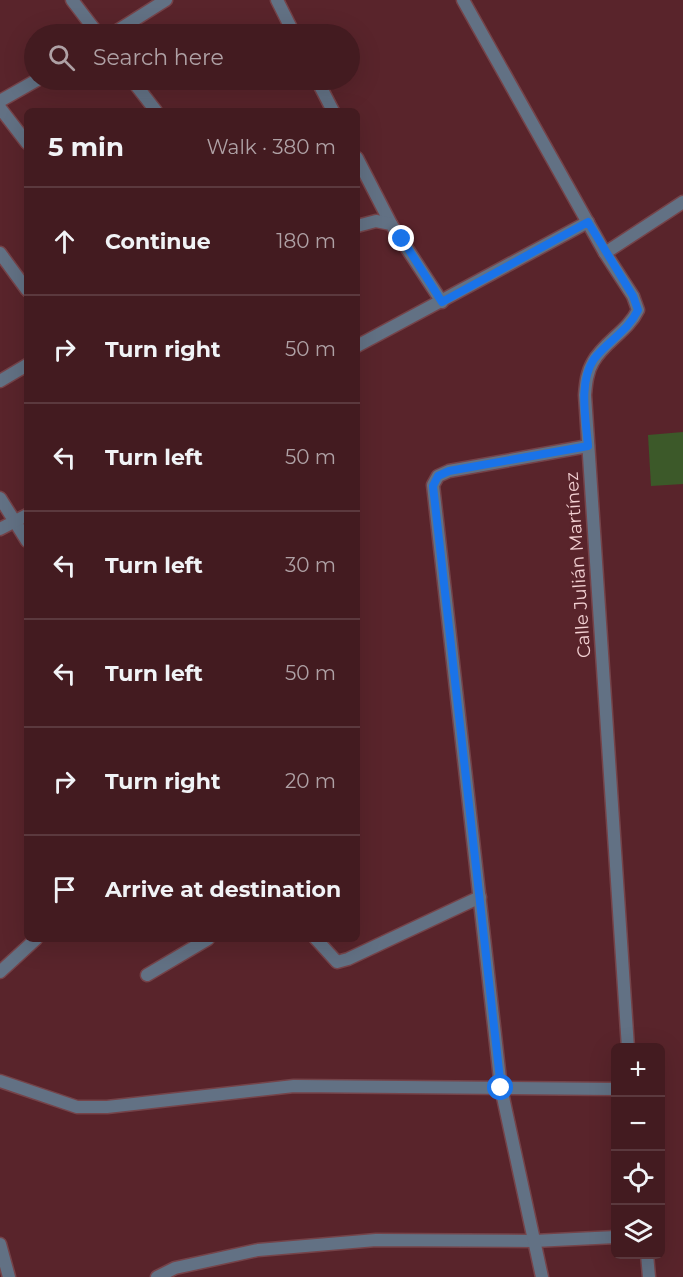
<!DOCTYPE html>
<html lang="en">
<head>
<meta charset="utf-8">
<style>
	:root { --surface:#431b20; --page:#4a2429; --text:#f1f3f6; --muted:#afa1a5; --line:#5b393e }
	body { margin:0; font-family:Montserrat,sans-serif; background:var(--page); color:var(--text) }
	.controls { position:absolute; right:18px; bottom:18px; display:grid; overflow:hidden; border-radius:9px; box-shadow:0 6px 24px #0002 }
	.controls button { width:54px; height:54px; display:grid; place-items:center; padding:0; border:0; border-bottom:2px solid var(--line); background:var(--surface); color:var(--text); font:30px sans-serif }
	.stop { position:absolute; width:18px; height:18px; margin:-14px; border:4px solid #1a73e8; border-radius:50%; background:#fff }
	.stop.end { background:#1a73e8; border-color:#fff; box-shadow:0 2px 6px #0008 }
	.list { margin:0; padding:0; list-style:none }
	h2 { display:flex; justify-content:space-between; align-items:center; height:78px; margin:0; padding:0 24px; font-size:26px }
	h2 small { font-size:20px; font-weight:400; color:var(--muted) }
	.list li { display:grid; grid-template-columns:39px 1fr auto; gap:18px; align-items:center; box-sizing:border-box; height:108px; padding:0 24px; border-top:2px solid var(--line) }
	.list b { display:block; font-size:22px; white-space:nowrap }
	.list em { font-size:20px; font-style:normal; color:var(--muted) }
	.icon { flex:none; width:33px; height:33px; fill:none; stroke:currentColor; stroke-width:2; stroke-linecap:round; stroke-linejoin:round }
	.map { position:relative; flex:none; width:683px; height:1277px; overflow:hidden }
	.search { position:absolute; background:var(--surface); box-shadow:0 6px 24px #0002; left:24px; top:24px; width:336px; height:66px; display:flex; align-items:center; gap:15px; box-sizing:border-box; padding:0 21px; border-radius:33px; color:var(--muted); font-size:22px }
	.panel { position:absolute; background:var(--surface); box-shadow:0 6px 24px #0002; left:24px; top:108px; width:336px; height:834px; border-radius:9px }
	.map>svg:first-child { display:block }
	.grass { fill:#3c5929 }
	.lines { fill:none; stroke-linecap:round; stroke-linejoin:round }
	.street-casing { stroke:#754349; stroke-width:15 }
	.street { stroke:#627184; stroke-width:12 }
	.route { stroke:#1a73e8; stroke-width:8 }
	.labels { text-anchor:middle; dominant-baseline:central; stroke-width:4.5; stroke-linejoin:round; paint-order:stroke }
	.street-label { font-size:18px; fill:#f3d1d3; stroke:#59242b }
</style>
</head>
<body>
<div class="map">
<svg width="683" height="1277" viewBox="0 0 683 1277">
	<rect width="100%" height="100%" fill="#59242b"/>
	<polygon class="grass" points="683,432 683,484 651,486 648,435"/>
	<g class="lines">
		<defs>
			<g id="street">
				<polyline points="72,0 98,34"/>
				<polyline points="277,0 294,34"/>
				<path d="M463,0L605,253L633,296L638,310C628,331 604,342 593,362C587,372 586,383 585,395L628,1048"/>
				<polyline points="112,34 166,0"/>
				<polyline points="132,80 156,111"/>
				<polyline points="317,80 333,111"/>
				<polyline points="0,101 37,80"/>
				<polyline points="0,108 27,143"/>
				<polyline points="357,158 391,224"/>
				<polyline points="357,226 376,221 391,224 442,302"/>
				<polyline points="0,253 27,290"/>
				<polyline points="605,253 683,202"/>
				<polyline points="357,346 588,222"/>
				<polyline points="0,381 27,365"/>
				<polyline points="0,498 27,541"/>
				<polyline points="0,529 27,515"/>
				<polyline points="316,939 337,962 348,959 480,897"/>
				<polyline points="0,972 36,939"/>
				<polyline points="147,975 208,939"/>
				<polyline points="0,1081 77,1107 107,1107 294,1086 616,1089"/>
				<polyline points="0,1244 9,1277"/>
				<polyline points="647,1254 649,1277"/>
				<polyline points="157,1277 175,1268 258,1250 376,1240 534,1241 616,1237"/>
				<polyline points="542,1277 501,1088 433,485 438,476 449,471 588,446"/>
			</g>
		</defs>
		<use href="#street" class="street-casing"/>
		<use href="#street" class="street"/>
	</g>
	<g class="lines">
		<path class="route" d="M402,239L442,302L588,222L633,296L638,310C628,331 608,341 594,359C578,382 586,420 588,446L449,471L438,476L433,486L501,1088"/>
	</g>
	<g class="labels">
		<g class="street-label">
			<text transform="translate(578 565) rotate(-94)">Calle Julián Martínez</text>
		</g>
	</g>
</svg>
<div class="controls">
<button>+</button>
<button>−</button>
<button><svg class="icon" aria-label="locate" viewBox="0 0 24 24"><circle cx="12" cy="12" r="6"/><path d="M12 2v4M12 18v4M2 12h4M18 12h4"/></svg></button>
<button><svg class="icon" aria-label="layers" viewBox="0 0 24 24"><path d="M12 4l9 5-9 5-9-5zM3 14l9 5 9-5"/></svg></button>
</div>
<div class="stop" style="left:501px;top:1088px"></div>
<div class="stop end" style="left:402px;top:239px"></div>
<div class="search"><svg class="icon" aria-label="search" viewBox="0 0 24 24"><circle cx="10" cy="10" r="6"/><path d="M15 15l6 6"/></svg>Search here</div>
<section class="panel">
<h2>5 min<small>Walk · 380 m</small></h2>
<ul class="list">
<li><svg class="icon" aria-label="ahead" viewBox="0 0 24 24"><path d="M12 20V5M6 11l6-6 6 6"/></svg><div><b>Continue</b></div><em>180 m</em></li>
<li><svg class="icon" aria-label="right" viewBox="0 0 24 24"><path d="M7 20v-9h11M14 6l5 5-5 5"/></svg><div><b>Turn right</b></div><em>50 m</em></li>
<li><svg class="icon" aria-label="left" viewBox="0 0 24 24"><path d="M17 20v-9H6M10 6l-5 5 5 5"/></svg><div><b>Turn left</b></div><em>50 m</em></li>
<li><svg class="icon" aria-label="left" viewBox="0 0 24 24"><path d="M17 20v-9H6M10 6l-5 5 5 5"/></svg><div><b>Turn left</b></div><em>30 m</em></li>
<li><svg class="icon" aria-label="left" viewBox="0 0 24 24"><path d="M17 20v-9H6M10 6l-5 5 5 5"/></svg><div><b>Turn left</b></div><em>50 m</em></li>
<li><svg class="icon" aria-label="right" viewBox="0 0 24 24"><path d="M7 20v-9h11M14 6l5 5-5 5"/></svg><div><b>Turn right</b></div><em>20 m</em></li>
<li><svg class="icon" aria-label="arrive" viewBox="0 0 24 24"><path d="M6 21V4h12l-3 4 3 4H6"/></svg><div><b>Arrive at destination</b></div></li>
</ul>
</section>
</div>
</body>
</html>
